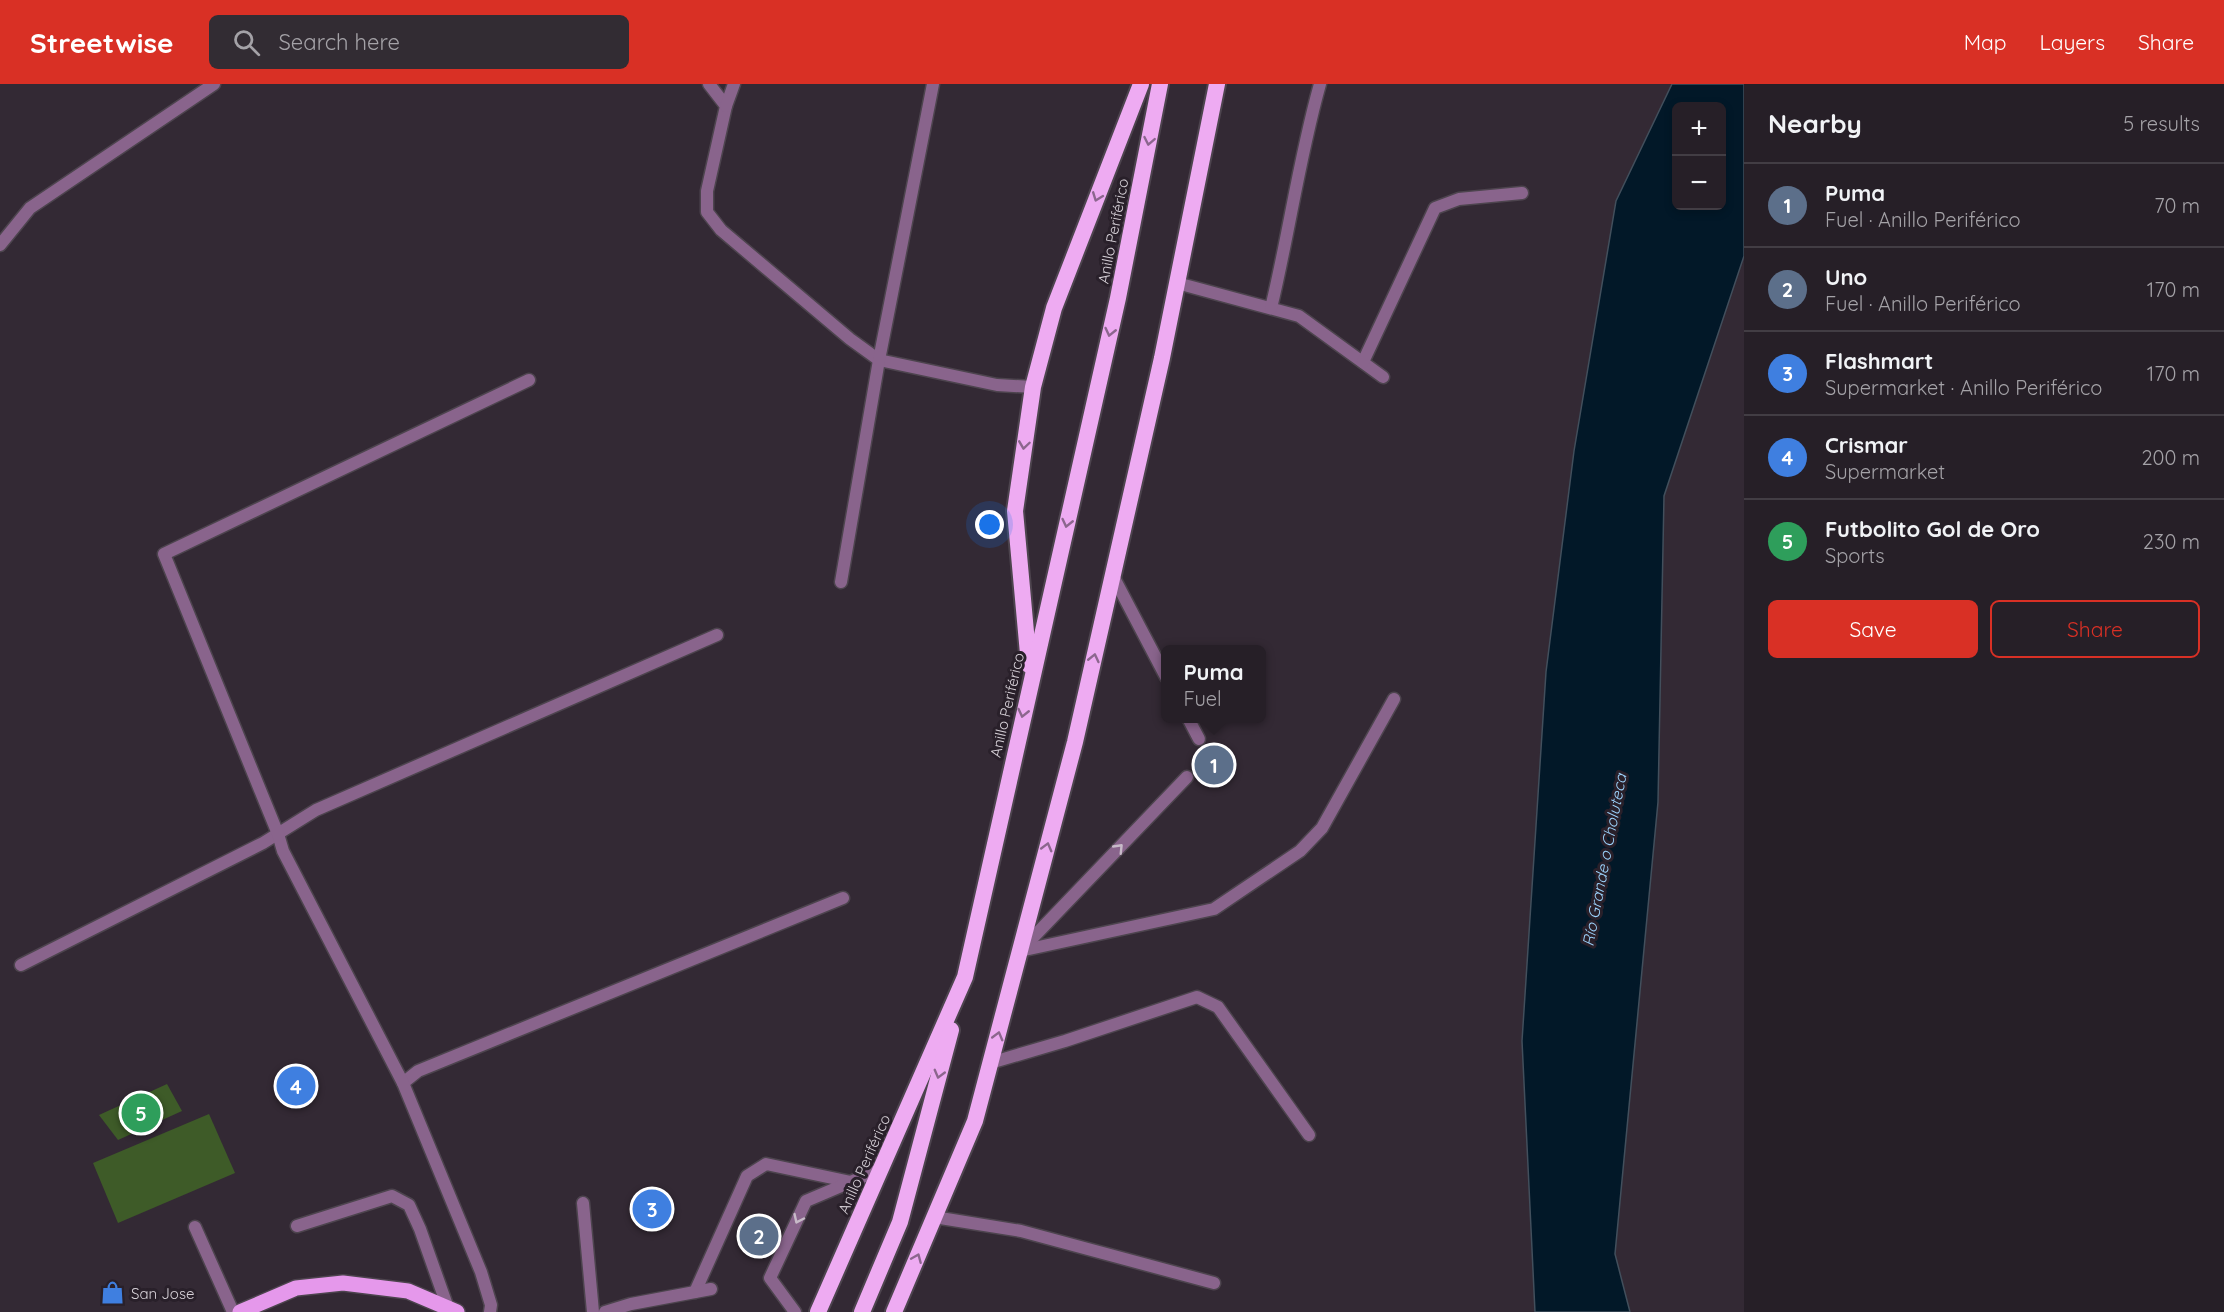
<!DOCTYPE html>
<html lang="en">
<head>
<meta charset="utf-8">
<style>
	:root { --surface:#261f27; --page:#322c33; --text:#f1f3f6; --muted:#a4a2a7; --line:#423d44; --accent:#d93025 }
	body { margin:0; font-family:Quicksand,sans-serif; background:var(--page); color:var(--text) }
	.controls { position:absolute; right:18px; top:18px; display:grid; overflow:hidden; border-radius:9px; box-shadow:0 3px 9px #0003 }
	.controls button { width:54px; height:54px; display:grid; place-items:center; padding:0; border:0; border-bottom:2px solid var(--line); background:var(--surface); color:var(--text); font:30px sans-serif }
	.you { position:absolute; left:990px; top:441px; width:21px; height:21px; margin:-15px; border:4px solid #fff; border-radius:50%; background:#1a73e8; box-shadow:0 0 0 9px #1a73e833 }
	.badge { display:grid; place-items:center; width:39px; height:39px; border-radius:50%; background:var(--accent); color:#fff; font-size:20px; font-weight:700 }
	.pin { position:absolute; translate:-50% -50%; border:3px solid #fff; box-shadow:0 2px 6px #0006 }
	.popup { position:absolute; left:1161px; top:561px; width:105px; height:78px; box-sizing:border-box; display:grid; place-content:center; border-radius:9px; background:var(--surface); filter:drop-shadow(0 2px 4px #0005); font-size:20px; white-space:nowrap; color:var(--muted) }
	.popup b { font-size:22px; color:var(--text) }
	.popup::after { content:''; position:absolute; left:50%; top:100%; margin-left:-12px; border:12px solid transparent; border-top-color:var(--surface) }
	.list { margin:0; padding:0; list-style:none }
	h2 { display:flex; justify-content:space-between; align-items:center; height:78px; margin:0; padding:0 24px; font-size:26px }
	h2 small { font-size:20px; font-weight:400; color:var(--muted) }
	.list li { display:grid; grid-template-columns:39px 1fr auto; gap:18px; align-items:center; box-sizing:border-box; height:84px; padding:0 24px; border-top:2px solid var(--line) }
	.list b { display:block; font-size:22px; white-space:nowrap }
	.list p { margin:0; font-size:20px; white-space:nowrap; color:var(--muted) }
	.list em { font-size:20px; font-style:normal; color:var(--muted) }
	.actions { display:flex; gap:12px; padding:18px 24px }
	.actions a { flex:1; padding:14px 0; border:2px solid var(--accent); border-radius:9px; text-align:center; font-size:21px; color:var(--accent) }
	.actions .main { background:var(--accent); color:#fff }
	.icon { flex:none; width:33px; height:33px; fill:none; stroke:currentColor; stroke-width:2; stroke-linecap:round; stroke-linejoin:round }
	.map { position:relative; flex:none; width:1744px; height:1228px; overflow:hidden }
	header { display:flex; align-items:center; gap:36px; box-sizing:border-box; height:84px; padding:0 30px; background:var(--accent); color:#fff }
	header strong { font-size:28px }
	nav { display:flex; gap:33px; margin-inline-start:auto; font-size:21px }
	.search { width:420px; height:54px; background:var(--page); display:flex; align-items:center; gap:15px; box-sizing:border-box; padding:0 21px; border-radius:9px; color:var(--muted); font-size:22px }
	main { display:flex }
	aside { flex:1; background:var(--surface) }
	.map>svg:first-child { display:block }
	.green { fill:#3e5b28 }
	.water { fill:#021828; stroke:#424f5c; stroke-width:1.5; fill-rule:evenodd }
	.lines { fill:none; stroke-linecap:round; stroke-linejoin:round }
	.service-casing { stroke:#4d444e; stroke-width:15 }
	.minor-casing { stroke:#4d444e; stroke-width:15 }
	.primary-casing { stroke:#4d444e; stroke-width:18 }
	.trunk-casing { stroke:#4d444e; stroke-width:20 }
	.service { stroke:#89648c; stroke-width:12 }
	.minor { stroke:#89648c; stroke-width:12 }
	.primary { stroke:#e598eb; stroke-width:15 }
	.trunk { stroke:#eeabf2; stroke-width:16 }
	.oneway { stroke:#8c668e }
	.oneway2 { stroke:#c7bac8 }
	.labels { text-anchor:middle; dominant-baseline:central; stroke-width:6; stroke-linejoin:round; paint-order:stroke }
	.street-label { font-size:15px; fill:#d6d0d7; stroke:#29202a }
	.poi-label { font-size:15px; fill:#d6d0d7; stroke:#29202a; text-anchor:start }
	.water-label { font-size:16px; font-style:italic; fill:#9dd4fe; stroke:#29202a }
</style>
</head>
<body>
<header>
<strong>Streetwise</strong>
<div class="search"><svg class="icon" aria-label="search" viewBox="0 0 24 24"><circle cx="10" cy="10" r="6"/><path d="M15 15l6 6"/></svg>Search here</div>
<nav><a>Map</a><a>Layers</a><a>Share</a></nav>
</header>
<main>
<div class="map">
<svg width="1744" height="1228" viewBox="0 0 1744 1228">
	<rect width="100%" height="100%" fill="#332934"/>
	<g class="green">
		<polygon points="167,1000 182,1027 118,1056 99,1031"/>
		<polygon points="209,1030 235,1089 118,1139 93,1079"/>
	</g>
	<path class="water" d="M1672,0H1744V172L1664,412L1658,718L1615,1170L1630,1228H1535L1522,957L1546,588L1574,367L1616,117ZM1676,22H1722V122H1676Z"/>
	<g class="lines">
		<defs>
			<g id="service">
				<polyline points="1177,199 1299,232 1383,293"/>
				<path d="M1271,224C1289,150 1299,74 1320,0"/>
				<polyline points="1363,278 1435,124 1459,115 1522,109"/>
				<polyline points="1113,492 1166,593"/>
				<polyline points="1188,634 1199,655"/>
				<polyline points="1021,866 1187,693"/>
				<polyline points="1020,867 1214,825 1300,767 1322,744 1394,615"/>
				<polyline points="21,881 263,759 316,726 717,551"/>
				<polyline points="990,979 1065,957 1197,913 1218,923 1309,1051"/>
				<polyline points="403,999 418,987 843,814"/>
				<polyline points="583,1119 593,1228"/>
				<polyline points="934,1133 1021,1147 1214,1199"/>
				<polyline points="297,1142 392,1112 409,1121 420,1145 448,1224"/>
				<polyline points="195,1143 233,1228"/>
				<polyline points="695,1208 747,1092 766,1080 851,1098"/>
				<polyline points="490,1228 491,1221 481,1188 403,999 283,767 278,750 164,470 529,296"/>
				<polyline points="605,1228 631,1220 711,1205"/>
				<polyline points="795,1228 770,1194 806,1117 881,1085"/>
			</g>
			<g id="minor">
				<polyline points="709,0 726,22 707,107 707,128 721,146 850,255 879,276 997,301 1033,303"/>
				<polyline points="726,22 734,0"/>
				<polyline points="0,161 30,124 214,0"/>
				<polyline points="841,498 879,276 933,0"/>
			</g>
			<polyline id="primary" points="240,1228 296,1204 343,1199 408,1207 457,1228"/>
			<g id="trunk">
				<polyline points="1029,581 1015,427 1033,303 1054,224 1141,0"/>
				<polyline points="818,1228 965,893 1118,214 1160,0"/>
				<polyline points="862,1228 900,1138 951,946"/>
				<polyline points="894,1228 975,1037 1075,658 1162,274 1217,0"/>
			</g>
		</defs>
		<use href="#service" class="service-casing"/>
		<use href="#minor" class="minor-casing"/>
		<use href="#primary" class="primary-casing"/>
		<use href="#trunk" class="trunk-casing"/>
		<use href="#service" class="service"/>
		<use href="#minor" class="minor"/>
		<use href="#primary" class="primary"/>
		<use href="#trunk" class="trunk"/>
	</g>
	<defs><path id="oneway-chevron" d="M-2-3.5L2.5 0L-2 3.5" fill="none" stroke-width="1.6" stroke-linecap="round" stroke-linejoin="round" transform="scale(1.5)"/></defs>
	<g class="oneway">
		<use href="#oneway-chevron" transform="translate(1149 57) rotate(101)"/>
		<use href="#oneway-chevron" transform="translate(1097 113) rotate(111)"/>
		<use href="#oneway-chevron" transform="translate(1110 248) rotate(103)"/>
		<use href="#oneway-chevron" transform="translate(1024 361) rotate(98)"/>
		<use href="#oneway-chevron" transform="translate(1067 439) rotate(103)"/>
		<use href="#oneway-chevron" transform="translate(1094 574) rotate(-77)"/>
		<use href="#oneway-chevron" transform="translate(1023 629) rotate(103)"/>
		<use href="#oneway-chevron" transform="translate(1047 763) rotate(-75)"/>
		<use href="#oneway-chevron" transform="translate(998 952) rotate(-75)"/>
		<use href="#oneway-chevron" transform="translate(939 990) rotate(105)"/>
		<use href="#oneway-chevron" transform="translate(917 1174) rotate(-67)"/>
	</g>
	<g class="oneway2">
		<use href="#oneway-chevron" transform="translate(1119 764) rotate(-46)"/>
		<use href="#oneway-chevron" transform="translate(798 1135) rotate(115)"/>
	</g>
	<defs>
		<symbol id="shop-bare" viewBox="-9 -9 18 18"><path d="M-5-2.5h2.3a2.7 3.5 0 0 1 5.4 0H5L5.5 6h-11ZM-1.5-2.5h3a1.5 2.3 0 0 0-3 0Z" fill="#3f7fe0" stroke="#29202a" stroke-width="2.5" paint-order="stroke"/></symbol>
	</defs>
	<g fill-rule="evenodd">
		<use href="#shop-bare" x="96" y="1192" width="33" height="33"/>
	</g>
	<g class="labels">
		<g class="street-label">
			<text transform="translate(1113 147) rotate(-79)">Anillo Periférico</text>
			<text transform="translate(1007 621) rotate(-77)">Anillo Periférico</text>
			<text transform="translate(864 1080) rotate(-66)">Anillo Periférico</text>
		</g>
		<g class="poi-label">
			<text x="131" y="1209">San Jose</text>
		</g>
		<g class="water-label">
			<text transform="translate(1604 776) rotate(-79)">Río Grande o Choluteca</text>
		</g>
	</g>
</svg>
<div class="controls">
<button>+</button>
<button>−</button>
</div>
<div class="you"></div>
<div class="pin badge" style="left:1214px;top:681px;background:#5c6f8a">1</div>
<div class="popup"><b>Puma</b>Fuel</div>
<div class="pin badge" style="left:759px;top:1152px;background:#5c6f8a">2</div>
<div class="pin badge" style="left:652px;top:1125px;background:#3f7fe0">3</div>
<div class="pin badge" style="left:296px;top:1002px;background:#3f7fe0">4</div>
<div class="pin badge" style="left:141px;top:1029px;background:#2e9e5b">5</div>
</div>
<aside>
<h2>Nearby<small>5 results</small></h2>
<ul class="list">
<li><span class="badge" style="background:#5c6f8a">1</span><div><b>Puma</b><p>Fuel · Anillo Periférico</p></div><em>70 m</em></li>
<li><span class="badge" style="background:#5c6f8a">2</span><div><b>Uno</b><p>Fuel · Anillo Periférico</p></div><em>170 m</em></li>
<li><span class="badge" style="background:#3f7fe0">3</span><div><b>Flashmart</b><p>Supermarket · Anillo Periférico</p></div><em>170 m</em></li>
<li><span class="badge" style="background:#3f7fe0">4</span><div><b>Crismar</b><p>Supermarket</p></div><em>200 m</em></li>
<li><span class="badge" style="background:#2e9e5b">5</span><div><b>Futbolito Gol de Oro</b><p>Sports</p></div><em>230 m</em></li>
</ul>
<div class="actions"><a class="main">Save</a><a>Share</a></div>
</aside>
</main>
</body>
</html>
